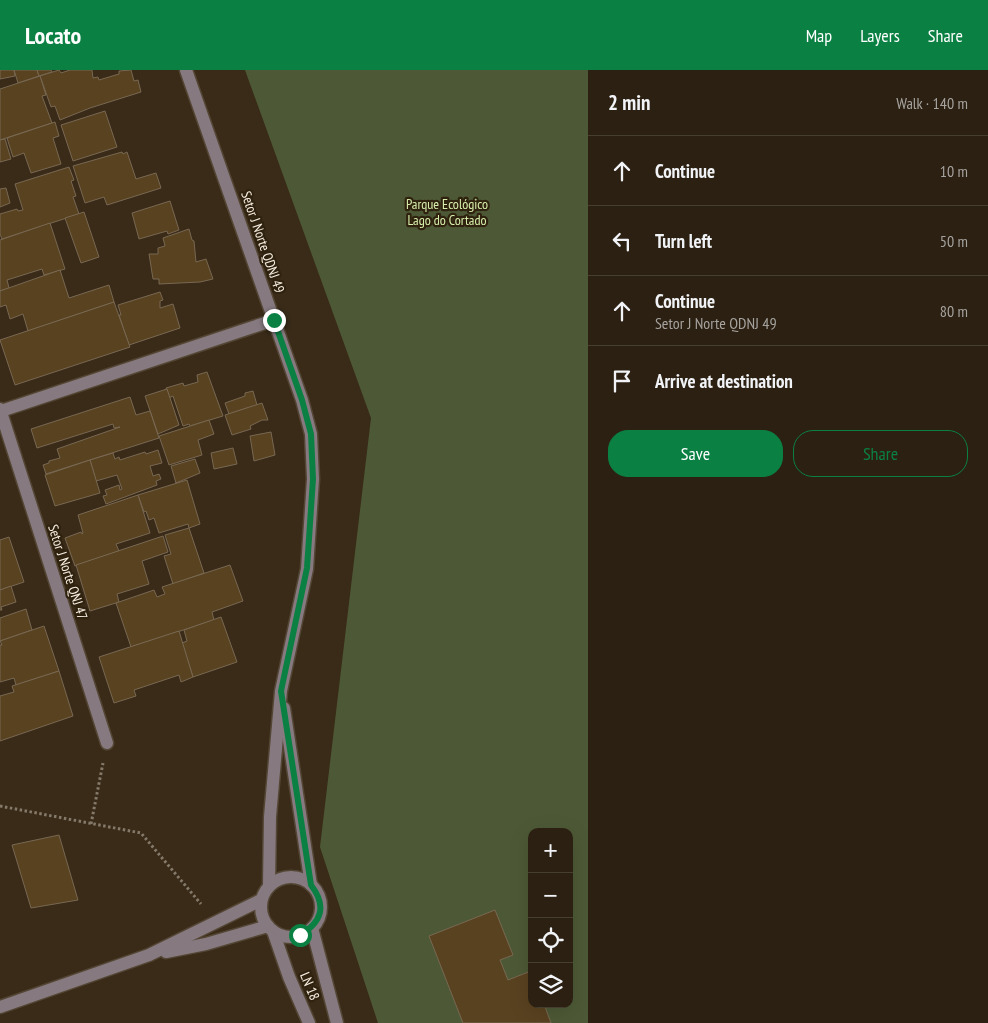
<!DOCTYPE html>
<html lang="en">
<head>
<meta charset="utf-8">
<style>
	:root { --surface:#2b2012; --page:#33281b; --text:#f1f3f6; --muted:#a6a39f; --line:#473e32; --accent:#0b8043 }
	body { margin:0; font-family:"PT Sans Narrow",sans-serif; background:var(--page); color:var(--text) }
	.controls { position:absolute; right:15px; bottom:15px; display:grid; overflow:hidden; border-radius:10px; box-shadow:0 5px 20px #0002 }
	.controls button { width:45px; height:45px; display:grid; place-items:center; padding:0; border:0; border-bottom:1px solid var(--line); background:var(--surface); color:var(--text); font:25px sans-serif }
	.stop { position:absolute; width:15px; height:15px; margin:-11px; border:4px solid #0b8043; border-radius:50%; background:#fff }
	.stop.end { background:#0b8043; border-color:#fff; box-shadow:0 1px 5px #0008 }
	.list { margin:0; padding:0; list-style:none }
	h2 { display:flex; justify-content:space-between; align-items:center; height:65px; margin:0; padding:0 20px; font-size:21px }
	h2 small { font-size:16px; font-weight:400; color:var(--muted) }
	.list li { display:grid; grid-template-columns:32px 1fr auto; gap:15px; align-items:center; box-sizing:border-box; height:70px; padding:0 20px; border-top:1px solid var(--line) }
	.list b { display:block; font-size:19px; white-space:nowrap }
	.list p { margin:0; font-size:16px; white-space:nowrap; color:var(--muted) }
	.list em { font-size:16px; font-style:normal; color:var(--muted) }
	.actions { display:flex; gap:10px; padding:15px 20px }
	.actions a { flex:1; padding:11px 0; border:1px solid var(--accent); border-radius:20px; text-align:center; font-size:18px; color:var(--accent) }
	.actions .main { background:var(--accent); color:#fff }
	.icon { flex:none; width:28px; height:28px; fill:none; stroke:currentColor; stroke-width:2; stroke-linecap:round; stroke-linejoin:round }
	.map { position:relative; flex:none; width:588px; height:953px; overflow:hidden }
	header { display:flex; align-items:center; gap:30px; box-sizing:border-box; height:70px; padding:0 25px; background:var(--accent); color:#fff }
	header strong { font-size:24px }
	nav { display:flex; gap:28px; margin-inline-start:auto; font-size:18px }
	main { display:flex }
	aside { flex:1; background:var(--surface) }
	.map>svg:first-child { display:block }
	.green { fill:#4d5936; fill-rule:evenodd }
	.building { fill:#594220; stroke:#786853 }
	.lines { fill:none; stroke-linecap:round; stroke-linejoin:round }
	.minor-casing { stroke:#544634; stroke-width:15 }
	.path { stroke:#857969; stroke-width:3; stroke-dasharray:2.5 2.5; stroke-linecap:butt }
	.minor { stroke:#867a80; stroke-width:12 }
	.route { stroke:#0b8043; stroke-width:6 }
	.labels { text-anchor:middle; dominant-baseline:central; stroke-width:4.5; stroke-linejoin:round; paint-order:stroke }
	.park-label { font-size:14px; fill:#d7eeac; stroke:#2f220e }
	.street-label { font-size:14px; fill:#f8efe3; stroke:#2f220e }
</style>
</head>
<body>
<header>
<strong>Locato</strong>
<nav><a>Map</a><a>Layers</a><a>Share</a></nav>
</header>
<main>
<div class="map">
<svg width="588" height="953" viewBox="0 0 588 953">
	<rect width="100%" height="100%" fill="#392b18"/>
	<path class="green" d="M245,0H588V953H378L320,777L371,348ZM532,762H569V934H532Z"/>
	<g class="building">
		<polygon points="0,0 14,0 15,6 0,9"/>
		<polygon points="14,0 37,0 39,6 18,13"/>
		<polygon points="37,0 51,0 52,2 39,6"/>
		<polygon points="59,0 61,3 70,0 92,0 93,8 98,7 99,10 119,4 119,1 131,0 134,11 138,10 141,22 90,38 60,50 55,36 51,37 40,6"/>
		<polygon points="40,6 46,25 42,26 52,53 0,70 0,19"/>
		<polygon points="105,41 117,77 73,91 61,55"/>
		<polygon points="55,52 59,66 53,68 61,94 31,103 24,83 13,87 7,68"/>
		<polygon points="5,69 11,89 0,92 0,70"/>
		<polygon points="122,82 123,84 127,82 136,109 156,103 161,118 107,135 104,127 85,133 73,96"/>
		<polygon points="69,97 74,110 71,111 76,126 73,127 79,144 2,169 0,164 0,144 17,139 18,141 23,140 15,114"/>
		<polygon points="6,118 10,133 0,137 0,119"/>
		<polygon points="170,131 179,160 168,164 167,161 139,169 132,143"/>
		<polygon points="84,142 99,187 81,193 65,148"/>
		<polygon points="50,153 65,199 44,205 42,199 7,210 9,218 0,221 0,170"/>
		<polygon points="189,159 192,170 194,171 196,192 206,189 213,209 200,212 159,214 159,209 153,209 149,184 158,184 158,178 165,176 163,168"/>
		<polygon points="60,200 69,228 109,215 114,232 28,261 23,244 10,249 6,235 0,237 0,221"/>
		<polygon points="160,222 163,230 160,231 160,238 173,234 180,258 129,275 119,245 121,245 118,235"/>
		<polygon points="114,232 130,277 15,315 0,270"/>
		<polygon points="207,302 223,346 190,356 189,354 183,356 173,326 169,328 166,318 183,313 184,316 198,312 197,305"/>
		<polygon points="167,319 179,355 158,364 145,326"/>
		<polygon points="253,321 257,335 229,344 225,333 245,326 245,323"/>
		<polygon points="130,327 136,345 150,341 159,368 46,404 43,395 49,393 49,391 60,388 57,379 120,357 114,358 113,354 37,378 31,359"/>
		<polygon points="262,333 268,350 262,350 250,356 251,359 232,365 225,345"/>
		<polygon points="209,350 214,364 198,370 202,385 169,395 159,366"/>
		<polygon points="271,362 275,385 254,391 250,366"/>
		<polygon points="233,378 237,394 214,399 211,383"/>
		<polygon points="158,380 162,393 150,396 153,406 159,404 161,409 156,411 157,415 106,434 103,426 107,425 105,420 119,415 120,420 122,419 117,405 96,411 90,390 113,383 115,389 119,387 120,390 145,382 146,384"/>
		<polygon points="195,389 200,403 176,413 171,396"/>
		<polygon points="90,390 100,423 55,436 45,405"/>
		<polygon points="187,410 200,454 189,458 188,454 159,463 154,448 149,450 146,441 144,442 138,425"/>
		<polygon points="138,425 150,463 116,474 119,481 75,496 65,468 81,462 82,464 83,463 78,445"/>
		<polygon points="189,458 204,503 173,514 164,486 171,484 165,465"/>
		<polygon points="163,466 168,482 142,491 149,514 117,524 119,532 90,541 76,495"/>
		<polygon points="9,467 24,512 0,520 0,470"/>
		<polygon points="230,495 243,531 212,542 214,550 131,577 116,533 154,520 157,527 165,524 162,517"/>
		<polygon points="11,516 16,532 1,537 2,540 0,540 0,520"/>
		<polygon points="26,539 32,560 0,571 0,548"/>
		<polygon points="221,547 237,592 193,607 182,573 187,571 184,560"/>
		<polygon points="44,556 59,601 16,615 14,608 0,612 0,575 2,575 0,571"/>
		<polygon points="179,561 193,607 181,612 179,605 134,620 136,626 114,633 99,587"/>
		<polygon points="59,601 73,646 0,671 0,626 14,622 12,616"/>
		<polygon points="59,765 78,830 31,838 12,775"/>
		<polygon points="495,840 513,885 500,890 508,910 531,901 532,934 544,934 551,953 463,953 429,866"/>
	</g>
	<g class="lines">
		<defs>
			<g id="minor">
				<polyline points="186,0 302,330 311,364 313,409 307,499 281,621 270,747 269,816"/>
				<polyline points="0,339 107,673"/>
				<polyline points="1,341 274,250"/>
				<polyline points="284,638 311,815"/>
				<circle cx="291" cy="837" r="30"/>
				<polyline points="312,858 337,953"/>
				<polyline points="273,861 289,907 309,953"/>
				<polyline points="166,882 206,874 268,856"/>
				<polyline points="0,937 149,885 261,830"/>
			</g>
		</defs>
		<use href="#minor" class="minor-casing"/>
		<g class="path">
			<polyline points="0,736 141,763 201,834"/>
			<polyline points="91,754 103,693"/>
		</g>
		<use href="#minor" class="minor"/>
	</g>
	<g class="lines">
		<path class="route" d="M274,250L302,330L311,364L313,409L307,498L281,621L311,815C327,836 322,852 300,865"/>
	</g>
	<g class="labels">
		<g class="park-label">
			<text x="447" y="134">Parque Ecológico<tspan x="447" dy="16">Lago do Cortado</tspan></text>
		</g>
		<g class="street-label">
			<text transform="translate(263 172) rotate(71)">Setor J Norte QDNJ 49</text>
			<text transform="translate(68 502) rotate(72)">Setor J Norte QNJ 47</text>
			<text transform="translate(310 916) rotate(67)">LN 18</text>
		</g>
	</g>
</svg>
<div class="controls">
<button>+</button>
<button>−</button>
<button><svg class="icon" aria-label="locate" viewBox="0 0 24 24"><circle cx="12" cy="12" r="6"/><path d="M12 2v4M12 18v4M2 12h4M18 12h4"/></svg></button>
<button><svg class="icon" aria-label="layers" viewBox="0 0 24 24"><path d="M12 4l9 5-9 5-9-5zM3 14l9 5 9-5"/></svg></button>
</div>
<div class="stop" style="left:300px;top:865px"></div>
<div class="stop end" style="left:274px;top:250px"></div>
</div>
<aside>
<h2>2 min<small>Walk · 140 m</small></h2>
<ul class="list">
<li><svg class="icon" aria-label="ahead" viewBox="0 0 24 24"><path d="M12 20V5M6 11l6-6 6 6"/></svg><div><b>Continue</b></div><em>10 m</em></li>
<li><svg class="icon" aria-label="left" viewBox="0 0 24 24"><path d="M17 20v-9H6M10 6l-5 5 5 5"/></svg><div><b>Turn left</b></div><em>50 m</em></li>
<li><svg class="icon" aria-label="ahead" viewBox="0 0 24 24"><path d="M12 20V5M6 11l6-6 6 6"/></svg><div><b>Continue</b><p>Setor J Norte QDNJ 49</p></div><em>80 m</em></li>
<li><svg class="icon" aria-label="arrive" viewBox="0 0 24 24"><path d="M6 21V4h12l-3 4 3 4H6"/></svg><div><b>Arrive at destination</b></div></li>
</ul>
<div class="actions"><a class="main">Save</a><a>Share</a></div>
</aside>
</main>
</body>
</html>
